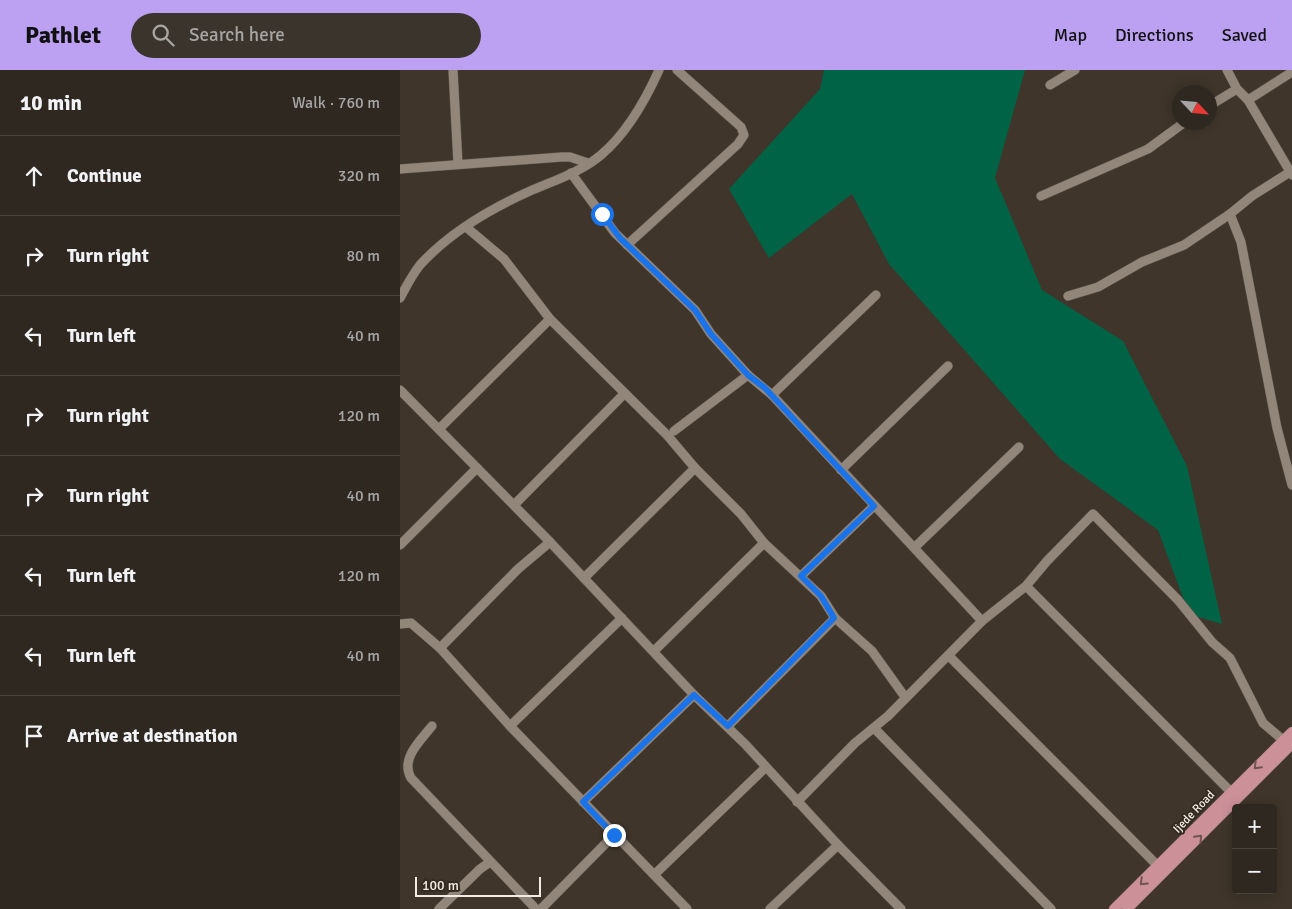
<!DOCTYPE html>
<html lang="en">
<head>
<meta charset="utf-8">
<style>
	:root { --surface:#2f2820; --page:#3b342d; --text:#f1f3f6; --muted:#a7a6a5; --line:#4a443e; --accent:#bca0f2 }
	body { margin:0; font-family:Signika,sans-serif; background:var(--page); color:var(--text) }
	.controls { position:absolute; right:15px; bottom:15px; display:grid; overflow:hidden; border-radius:5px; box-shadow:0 2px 12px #0003 }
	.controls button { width:45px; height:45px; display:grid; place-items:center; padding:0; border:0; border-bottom:1px solid var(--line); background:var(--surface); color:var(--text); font:25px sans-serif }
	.compass { position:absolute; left:772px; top:15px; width:45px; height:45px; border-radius:50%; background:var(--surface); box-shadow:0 2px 12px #0003; rotate:116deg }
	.scale { position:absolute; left:15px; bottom:12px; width:126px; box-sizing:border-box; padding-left:5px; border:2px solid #f3ece5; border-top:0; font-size:14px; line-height:18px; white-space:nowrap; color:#f3ece5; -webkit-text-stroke:4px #352b21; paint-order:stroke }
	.stop { position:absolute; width:15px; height:15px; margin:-11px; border:4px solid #1a73e8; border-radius:50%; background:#fff }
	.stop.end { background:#1a73e8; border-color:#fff; box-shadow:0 1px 5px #0008 }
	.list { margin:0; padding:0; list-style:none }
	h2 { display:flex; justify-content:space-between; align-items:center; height:65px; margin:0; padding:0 20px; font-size:21px }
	h2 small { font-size:16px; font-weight:400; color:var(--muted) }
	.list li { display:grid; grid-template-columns:32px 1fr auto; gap:15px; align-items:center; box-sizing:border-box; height:80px; padding:0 20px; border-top:1px solid var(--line) }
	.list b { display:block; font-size:19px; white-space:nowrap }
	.list em { font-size:16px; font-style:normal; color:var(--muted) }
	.icon { flex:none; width:28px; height:28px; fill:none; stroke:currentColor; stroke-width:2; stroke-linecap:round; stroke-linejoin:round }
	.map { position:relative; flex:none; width:892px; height:839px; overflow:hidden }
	header { display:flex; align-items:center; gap:30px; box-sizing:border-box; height:70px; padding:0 25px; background:var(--accent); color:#111 }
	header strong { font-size:24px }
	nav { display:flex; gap:28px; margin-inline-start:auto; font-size:18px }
	.search { width:350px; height:45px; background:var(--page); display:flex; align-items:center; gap:12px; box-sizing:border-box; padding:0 18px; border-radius:28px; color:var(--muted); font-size:19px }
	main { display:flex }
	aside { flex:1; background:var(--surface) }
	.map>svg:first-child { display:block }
	.green { fill:#006346 }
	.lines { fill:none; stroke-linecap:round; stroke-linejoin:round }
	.minor-casing { stroke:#5b524a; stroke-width:10 }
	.major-casing { stroke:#5b524a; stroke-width:11 }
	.minor { stroke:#92867a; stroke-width:9 }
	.major { stroke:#cc9099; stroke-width:10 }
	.oneway { stroke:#715351 }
	.route { stroke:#1a73e8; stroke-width:6 }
	.labels { text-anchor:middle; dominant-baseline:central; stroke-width:4; stroke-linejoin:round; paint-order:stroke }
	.street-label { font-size:12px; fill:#f3ece5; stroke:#352b21 }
</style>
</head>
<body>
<header>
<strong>Pathlet</strong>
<div class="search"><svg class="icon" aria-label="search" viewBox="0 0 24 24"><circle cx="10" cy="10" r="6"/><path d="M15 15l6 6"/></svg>Search here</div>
<nav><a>Map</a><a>Directions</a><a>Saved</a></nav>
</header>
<main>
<aside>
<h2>10 min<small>Walk · 760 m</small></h2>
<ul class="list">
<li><svg class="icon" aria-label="ahead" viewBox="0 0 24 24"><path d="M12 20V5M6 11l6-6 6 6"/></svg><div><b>Continue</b></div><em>320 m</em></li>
<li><svg class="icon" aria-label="right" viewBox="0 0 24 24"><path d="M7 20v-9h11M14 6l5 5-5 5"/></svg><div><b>Turn right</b></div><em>80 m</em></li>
<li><svg class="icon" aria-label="left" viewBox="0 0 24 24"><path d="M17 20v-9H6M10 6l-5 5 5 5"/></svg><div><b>Turn left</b></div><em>40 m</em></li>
<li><svg class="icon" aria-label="right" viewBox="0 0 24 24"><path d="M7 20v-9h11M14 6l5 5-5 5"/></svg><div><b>Turn right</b></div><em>120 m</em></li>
<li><svg class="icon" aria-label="right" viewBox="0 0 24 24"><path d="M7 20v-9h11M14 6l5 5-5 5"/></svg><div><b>Turn right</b></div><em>40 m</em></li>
<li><svg class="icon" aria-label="left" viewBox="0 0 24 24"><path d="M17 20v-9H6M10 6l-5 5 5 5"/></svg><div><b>Turn left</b></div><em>120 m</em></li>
<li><svg class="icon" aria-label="left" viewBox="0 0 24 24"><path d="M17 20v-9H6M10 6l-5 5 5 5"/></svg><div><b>Turn left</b></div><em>40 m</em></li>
<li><svg class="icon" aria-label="arrive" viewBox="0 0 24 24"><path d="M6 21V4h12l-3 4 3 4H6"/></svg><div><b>Arrive at destination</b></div></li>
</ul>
</aside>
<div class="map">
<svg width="892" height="839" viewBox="0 0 892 839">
	<rect width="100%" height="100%" fill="#3f352a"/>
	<polygon class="green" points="424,0 625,0 595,108 642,220 723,271 787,396 822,554 789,544 758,460 660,389 489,194 452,124 369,188 329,119 420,19"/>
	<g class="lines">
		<defs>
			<g id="minor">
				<polyline points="53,0 58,94"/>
				<polyline points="827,0 837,19 848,30 892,105"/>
				<polyline points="650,15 675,0"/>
				<polyline points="848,30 892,2"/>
				<polyline points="809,36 837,19"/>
				<polyline points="0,99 162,87 170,87 188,93"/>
				<polyline points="171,103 215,163 295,240 311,264 348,305 372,325 582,551"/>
				<polyline points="641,126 748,79 785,52"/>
				<polyline points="830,144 841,172 877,358 892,415"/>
				<polyline points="66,157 104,189 150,249 267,365 295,398 341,444 364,473 421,526 435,548 472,581 505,627"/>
				<polyline points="227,175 338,74 344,65 341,57 277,0"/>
				<polyline points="668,226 698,217 742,192 784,175 830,144 852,126 890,102"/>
				<path d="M0,228C6,217 12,205 20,195C49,163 90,139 130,121C153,111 181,102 201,85C226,64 246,29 259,0"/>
				<polyline points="0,320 150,472 294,625 345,674 438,775 501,839"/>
				<polyline points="372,325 476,225"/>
				<polyline points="39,359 150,249"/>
				<polyline points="274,361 348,305"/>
				<polyline points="441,400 548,296"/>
				<polyline points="114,435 224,324"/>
				<polyline points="0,475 77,398"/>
				<polyline points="515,477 619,377"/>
				<polyline points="401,506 474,436"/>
				<polyline points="184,508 295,398"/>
				<polyline points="626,516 831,722"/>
				<polyline points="0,554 11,553 40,578 110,656 287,839"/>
				<polyline points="40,578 118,499 150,472"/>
				<polyline points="254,581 364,473"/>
				<polyline points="549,586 758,796"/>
				<path d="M32,656C20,671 0,689 11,708L136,839"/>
				<polyline points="110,656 222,548"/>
				<polyline points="328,656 435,548"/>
				<polyline points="475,659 651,839"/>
				<polyline points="183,732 294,625"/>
				<polyline points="397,732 455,673 488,646 582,551 626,516 647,491 693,444 778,530 812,572 830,588 863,653 883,670"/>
				<polyline points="255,804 366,697"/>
				<polyline points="39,839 80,799 90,792"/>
				<polyline points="141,839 214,765"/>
				<polyline points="370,839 438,775"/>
			</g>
			<g id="major">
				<polyline points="714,839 892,662"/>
				<polyline points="727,839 892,674"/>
			</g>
		</defs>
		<use href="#minor" class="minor-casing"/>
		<use href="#major" class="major-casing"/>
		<use href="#minor" class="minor"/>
		<use href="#major" class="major"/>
	</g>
	<defs><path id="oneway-chevron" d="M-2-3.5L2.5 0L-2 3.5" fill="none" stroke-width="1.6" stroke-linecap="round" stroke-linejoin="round" transform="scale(1.25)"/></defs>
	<g class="oneway">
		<use href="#oneway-chevron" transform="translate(857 696) rotate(135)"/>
		<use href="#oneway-chevron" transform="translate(799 768) rotate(-46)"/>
		<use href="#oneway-chevron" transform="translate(743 812) rotate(136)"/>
	</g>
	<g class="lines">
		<polyline class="route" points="202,144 220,168 295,240 311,264 348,305 365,318 474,436 401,506 421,526 434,548 328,656 294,625 183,732 214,765"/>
	</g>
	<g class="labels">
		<g class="street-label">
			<text transform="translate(794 742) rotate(-46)">Ijede Road</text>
		</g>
	</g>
</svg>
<div class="controls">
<button>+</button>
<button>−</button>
</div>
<svg class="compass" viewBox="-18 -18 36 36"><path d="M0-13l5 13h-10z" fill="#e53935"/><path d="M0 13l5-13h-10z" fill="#a7a6a5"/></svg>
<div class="scale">100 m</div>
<div class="stop" style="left:202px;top:144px"></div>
<div class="stop end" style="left:214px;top:765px"></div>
</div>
</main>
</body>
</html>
